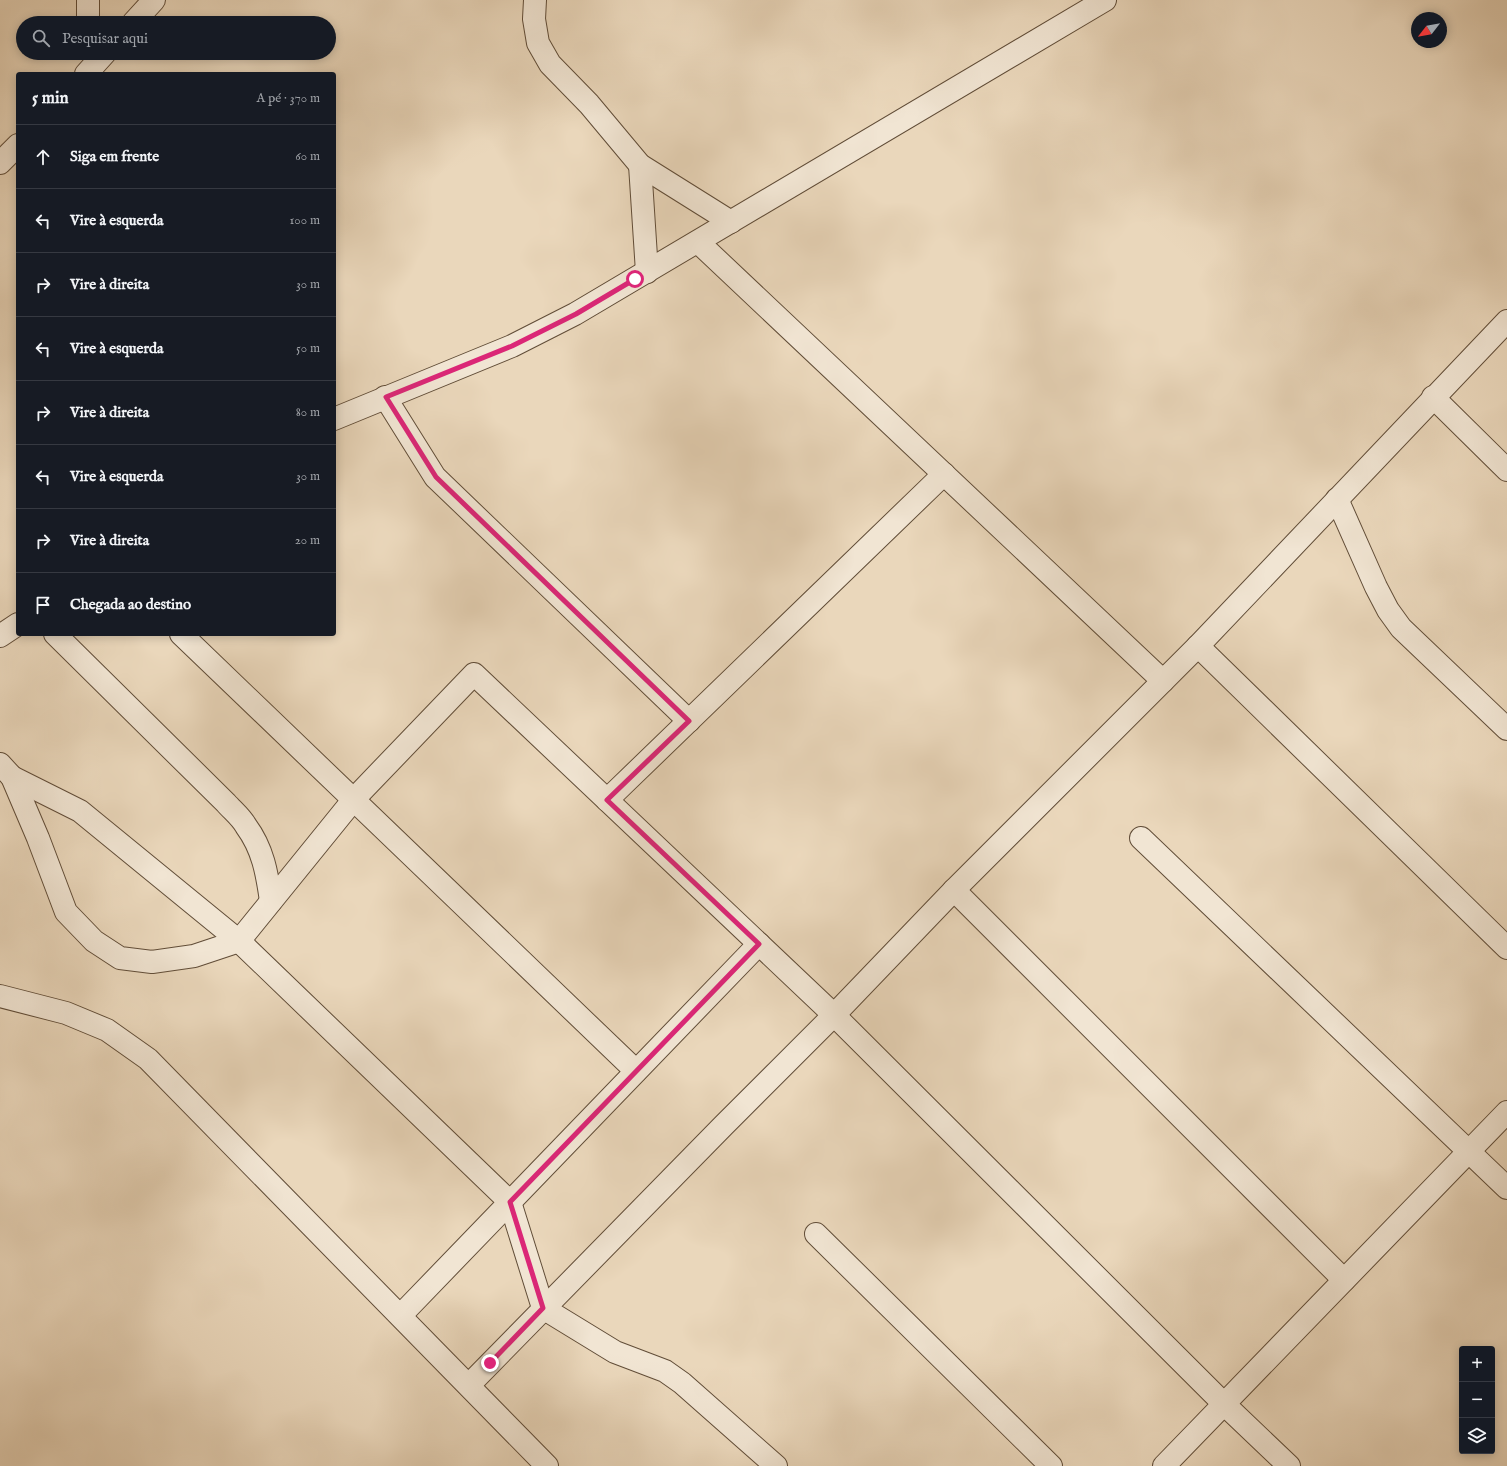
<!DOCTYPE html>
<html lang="pt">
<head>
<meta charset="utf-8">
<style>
	:root { --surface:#171b24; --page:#20242c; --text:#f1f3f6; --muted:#9ea1a6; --line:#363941 }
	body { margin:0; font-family:"IM FELL English",serif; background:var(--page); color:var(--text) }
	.controls { position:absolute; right:12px; bottom:12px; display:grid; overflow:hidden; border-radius:4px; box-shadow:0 2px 10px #0003 }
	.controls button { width:36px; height:36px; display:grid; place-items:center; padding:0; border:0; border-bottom:1px solid var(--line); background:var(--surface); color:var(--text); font:20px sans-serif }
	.compass { position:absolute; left:1411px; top:12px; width:36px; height:36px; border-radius:50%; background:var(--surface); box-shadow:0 2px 10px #0003; rotate:239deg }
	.stop { position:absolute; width:12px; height:12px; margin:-9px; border:3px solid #db2777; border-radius:50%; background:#fff }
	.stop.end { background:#db2777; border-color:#fff; box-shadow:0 1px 4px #0008 }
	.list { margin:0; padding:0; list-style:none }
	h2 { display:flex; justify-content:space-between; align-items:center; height:52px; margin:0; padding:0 16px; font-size:17px }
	h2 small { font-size:13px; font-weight:400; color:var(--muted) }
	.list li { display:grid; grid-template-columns:26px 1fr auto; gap:12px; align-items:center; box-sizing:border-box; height:64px; padding:0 16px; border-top:1px solid var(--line) }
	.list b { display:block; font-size:15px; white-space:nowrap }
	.list em { font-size:13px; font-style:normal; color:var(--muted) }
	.icon { flex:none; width:22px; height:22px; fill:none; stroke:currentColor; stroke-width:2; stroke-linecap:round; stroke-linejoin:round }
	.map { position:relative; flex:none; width:1507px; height:1466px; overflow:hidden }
	.search { position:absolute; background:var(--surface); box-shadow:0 2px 10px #0003; left:16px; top:16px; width:320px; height:44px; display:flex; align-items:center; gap:10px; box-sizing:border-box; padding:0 14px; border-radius:22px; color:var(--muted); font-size:15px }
	.panel { position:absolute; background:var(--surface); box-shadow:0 2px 10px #0003; left:16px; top:72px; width:320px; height:564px; border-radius:4px }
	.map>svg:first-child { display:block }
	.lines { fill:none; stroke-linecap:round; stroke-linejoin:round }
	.minor-casing { stroke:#614d38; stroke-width:24 }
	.minor { stroke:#f1e5d3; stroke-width:22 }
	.route { stroke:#db2777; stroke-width:5 }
</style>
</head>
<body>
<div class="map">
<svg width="1507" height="1466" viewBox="0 0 1507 1466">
	<rect width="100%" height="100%" fill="#ead7bb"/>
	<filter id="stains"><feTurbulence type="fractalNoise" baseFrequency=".005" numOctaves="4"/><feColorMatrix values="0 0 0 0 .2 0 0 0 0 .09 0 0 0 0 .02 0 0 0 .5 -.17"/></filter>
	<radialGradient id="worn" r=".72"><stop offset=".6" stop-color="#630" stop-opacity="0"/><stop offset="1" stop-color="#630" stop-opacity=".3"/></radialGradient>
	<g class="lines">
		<defs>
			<g id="minor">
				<polyline points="88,0 88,23"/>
				<polyline points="535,0 534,19 538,43 550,64 589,104 640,165 731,222"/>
				<polyline points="133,23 154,0"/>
				<polyline points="86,74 105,53"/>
				<polyline points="0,163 18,145"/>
				<polyline points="640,165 647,272"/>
				<polyline points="698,242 1163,681"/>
				<polyline points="385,397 435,477 689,721"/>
				<polyline points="1433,397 1507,470"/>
				<polyline points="334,419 512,346 575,314 1105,0"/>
				<polyline points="1337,499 1376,587 1388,610 1401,628 1507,729"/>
				<path d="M55,634L226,803C232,810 241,817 246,826C263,849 267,873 271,901"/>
				<polyline points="181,634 636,1071"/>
				<polyline points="0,636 18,624"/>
				<polyline points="1198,646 1507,948"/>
				<polyline points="0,764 12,777 38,838 66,912 94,941 120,958 152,962 194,956 239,941 354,799 474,674 834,1015 1224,1404 1289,1466"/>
				<polyline points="12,777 80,811 239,941 510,1202 543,1308 615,1352 665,1371 682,1383 776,1466"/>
				<polyline points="607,800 944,474"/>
				<polyline points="1141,838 1507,1188"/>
				<polyline points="954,890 1344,1280"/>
				<polyline points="0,996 66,1013 107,1030 148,1059 547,1466"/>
				<polyline points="816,1234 1051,1466"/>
				<polyline points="401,1315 759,944"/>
				<polyline points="469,1385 723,1126 834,1015 954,890 1198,646 1507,321"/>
				<polyline points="1164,1466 1507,1112"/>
			</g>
		</defs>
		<use href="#minor" class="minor-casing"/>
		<use href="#minor" class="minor"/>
	</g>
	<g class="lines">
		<polyline class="route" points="490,1363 543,1308 510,1202 759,944 607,800 689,721 436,477 386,397 512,346 576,314 635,279"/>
	</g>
	<rect width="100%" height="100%" filter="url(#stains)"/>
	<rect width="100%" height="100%" fill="url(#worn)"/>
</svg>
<div class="controls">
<button>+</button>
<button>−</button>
<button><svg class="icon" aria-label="layers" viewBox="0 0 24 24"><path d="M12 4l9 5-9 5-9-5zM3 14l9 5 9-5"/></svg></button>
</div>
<svg class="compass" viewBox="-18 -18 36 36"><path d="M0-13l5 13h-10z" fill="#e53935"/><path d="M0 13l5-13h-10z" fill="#9ea1a6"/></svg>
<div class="stop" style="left:635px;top:279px"></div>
<div class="stop end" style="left:490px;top:1363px"></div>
<div class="search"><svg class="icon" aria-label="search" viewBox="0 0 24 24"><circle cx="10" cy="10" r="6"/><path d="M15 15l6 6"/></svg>Pesquisar aqui</div>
<section class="panel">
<h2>5 min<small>A pé · 370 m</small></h2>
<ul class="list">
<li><svg class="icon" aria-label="ahead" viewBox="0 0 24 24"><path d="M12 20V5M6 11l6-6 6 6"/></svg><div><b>Siga em frente</b></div><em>60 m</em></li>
<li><svg class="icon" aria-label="left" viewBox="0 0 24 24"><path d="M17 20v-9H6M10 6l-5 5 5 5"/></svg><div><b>Vire à esquerda</b></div><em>100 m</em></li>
<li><svg class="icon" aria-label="right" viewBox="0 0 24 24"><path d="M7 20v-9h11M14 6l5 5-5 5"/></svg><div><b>Vire à direita</b></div><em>30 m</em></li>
<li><svg class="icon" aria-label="left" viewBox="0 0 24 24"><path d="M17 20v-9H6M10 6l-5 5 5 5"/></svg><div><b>Vire à esquerda</b></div><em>50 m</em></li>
<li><svg class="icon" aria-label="right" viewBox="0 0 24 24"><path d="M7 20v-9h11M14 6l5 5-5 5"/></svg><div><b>Vire à direita</b></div><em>80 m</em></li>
<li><svg class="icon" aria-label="left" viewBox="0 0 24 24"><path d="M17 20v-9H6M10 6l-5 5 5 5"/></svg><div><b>Vire à esquerda</b></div><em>30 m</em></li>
<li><svg class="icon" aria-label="right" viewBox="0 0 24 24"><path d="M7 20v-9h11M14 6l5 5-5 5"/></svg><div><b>Vire à direita</b></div><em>20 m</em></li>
<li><svg class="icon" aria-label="arrive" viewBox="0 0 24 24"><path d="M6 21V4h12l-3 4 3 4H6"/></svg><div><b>Chegada ao destino</b></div></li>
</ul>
</section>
</div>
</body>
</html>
